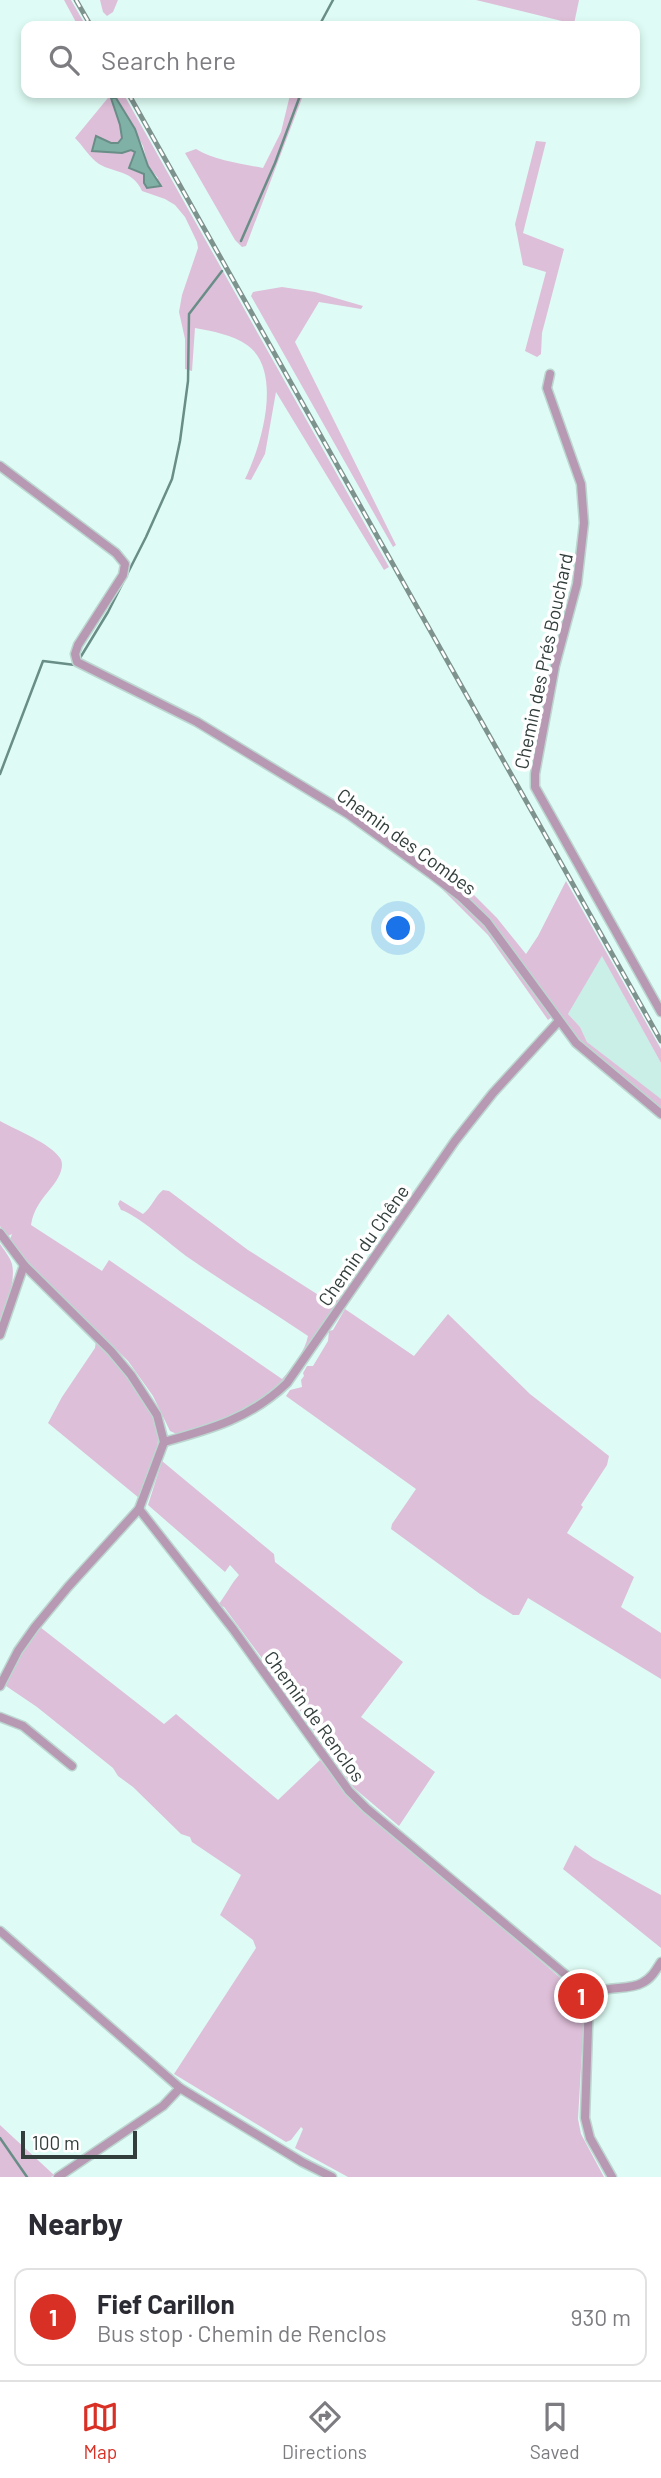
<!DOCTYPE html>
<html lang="en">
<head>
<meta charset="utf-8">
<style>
	:root { --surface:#fff; --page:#f7f7f7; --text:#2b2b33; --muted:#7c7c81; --line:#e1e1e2; --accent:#d93025 }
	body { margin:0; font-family:Barlow,sans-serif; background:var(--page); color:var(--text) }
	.scale { position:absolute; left:21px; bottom:18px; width:116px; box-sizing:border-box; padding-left:7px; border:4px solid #323e3c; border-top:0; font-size:19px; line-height:24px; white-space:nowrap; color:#323e3c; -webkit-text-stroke:5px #fff; paint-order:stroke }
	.you { position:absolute; left:399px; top:929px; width:24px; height:24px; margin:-18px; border:5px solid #fff; border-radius:50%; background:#1a73e8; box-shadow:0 0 0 10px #1a73e833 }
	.badge { display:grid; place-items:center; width:46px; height:46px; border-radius:50%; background:var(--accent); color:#fff; font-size:23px; font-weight:700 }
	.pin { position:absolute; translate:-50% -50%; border:4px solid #fff; box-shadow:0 2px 7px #0006 }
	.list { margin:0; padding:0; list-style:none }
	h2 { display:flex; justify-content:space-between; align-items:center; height:91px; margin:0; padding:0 28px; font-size:30px }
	h2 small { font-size:23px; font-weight:400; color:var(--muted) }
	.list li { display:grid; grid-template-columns:46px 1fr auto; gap:21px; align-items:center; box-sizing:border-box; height:98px; margin:0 14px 14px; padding:0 14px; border:2px solid var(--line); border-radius:14px }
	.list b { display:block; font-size:26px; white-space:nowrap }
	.list p { margin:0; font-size:23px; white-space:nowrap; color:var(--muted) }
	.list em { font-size:23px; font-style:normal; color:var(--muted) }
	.icon { flex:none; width:38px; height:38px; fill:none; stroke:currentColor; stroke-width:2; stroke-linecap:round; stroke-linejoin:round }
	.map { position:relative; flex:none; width:661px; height:2177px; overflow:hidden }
	.search { position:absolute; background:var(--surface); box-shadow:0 4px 10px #0003; left:21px; right:21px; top:21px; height:77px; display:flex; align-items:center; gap:18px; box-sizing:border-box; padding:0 24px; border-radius:14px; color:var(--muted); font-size:26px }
	.sheet { height:203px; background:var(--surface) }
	nav { display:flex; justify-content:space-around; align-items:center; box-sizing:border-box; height:98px; border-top:2px solid var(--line); background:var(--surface); font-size:19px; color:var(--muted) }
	nav a { display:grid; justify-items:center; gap:4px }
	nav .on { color:var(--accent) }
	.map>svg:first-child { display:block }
	.built { fill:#c9efe7 }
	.green { fill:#debfd9; fill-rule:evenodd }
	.water { fill:#80b1a7; stroke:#698e87; stroke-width:2 }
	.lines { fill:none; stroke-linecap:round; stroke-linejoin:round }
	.stream { stroke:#698e87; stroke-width:2.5 }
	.minor-casing { stroke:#bcd6d0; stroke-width:11 }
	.minor { stroke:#b899b3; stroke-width:8 }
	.rail-casing { stroke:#7e928e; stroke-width:5 }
	.rail { stroke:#fff; stroke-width:2.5; stroke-dasharray:8; stroke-linecap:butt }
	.labels { text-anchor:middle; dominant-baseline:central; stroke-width:7; stroke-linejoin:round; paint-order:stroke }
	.street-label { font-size:19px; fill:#323e3c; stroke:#fff }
</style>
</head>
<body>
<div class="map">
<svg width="661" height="2177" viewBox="0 0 661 2177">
	<rect width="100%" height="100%" fill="#defcf5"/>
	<polygon class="built" points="602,955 661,1063 661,1100 587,1042 580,1027 568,1014"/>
	<g class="green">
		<polygon points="64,0 71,0 86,26 78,26"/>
		<polygon points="100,0 118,0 113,12 107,16 103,12"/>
		<polygon points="476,0 579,0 574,24"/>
		<path d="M112,93H123L389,567L384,570L276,392L265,454L251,480L245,479C261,447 284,371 247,345C233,335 212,331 195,328L192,371L185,369V339L179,312L182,295L198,248L197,242L185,217L175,205L165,199L142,191C133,170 114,173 99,164C90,158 83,146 75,138ZM111,98H116L143,146L148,166L158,178L147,188L144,183V174L140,171H134L130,162L135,152L130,150L122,153L107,140L111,143H118L122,138L120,125Z"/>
		<path d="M292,93H304L246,246L242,247L235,240L185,153L196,149C214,160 242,164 263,168L281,132L290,95Z"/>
		<polygon points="536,141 546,142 523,233 564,249 542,333 541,354 537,357 525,351 546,272 523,265 515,224"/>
		<polygon points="282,287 315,292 363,306 361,309 319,302 295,342 396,545 393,547 251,296 253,292"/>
		<polygon points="384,828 469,890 497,918 526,954 538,936 566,881 661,1049 661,1063 602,956 568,1014 580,1027 587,1042 661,1099 661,1108 582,1045 557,1013 548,1020 488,935 442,889 446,882 380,833"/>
		<path d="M0,1121C16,1130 50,1143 60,1158C66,1167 57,1181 51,1188C42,1199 33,1210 31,1225L102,1271L109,1260L282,1379C293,1368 305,1351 308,1336C268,1309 226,1284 186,1256C173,1246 133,1212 121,1210L118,1204L120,1200L143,1214C152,1207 155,1196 163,1190L169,1191L248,1250L331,1303L341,1296L293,1371L279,1386L244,1413L179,1435L170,1431L153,1396L128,1361L12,1247L9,1242L12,1234L6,1237L0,1226Z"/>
		<path d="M0,1244C4,1250 10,1257 12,1264C16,1282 6,1305 0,1322Z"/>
		<polygon points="345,1309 414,1356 448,1314 530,1394 609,1456 607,1465 581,1505 583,1507 567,1533 634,1577 621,1607 661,1633 661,1679 528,1598 519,1615 513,1615 480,1594 391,1529 392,1524 416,1489 286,1396 290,1390 302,1387 301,1380 304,1376 303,1373 307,1366 313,1366 328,1341 329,1331 333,1330"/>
		<path d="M96,1340C117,1364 156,1403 158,1435C159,1455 148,1481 139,1498L48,1423L62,1397L95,1348Z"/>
		<path d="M162,1461L274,1554L275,1562L403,1662L361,1717L435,1772L399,1826L354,1788L290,1696L224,1607L218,1605C226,1595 231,1584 239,1575L230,1565L225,1572L148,1505Z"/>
		<polygon points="40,1627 164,1724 176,1714 278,1800 320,1760 346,1792 573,1989 584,2016 578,2119 581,2134 604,2177 348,2177 295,2148 303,2129 301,2127 291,2140 286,2142 174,2074 256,1948 253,1940 220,1915 241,1875 192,1842 190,1837 181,1834 133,1787 118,1776 113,1768 37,1707 6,1686 12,1667"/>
		<polygon points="575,1845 593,1858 661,1895 661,1948 563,1869"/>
		<polygon points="0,2125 1,2126 54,2175 51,2177 0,2177"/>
	</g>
	<polygon class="water" points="111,98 116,98 135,129 148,166 161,186 147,188 144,183 144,174 129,168 135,152 131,150 122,153 92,151 96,136 111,143 118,143 122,138 120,125"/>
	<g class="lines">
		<g class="stream">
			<polyline points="319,26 333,0"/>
			<polyline points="241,241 275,163 301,93"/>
			<polyline points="80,658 108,612 146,537 172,479 180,441 188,381 189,314 222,271"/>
			<polyline points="0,774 43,661 75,665"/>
			<polyline points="0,2138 27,2177"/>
		</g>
		<defs>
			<g id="minor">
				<polyline points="550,374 547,388 581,484 584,523 577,584 555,666 535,774 535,787 661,1012"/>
				<polyline points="0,466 116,553 125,564 123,575 78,645 75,654 77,662 197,722 348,814 431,874 461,897 487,922 576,1043 661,1114"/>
				<polyline points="0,1233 24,1265 111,1351 131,1375 157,1415 164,1442 139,1509 68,1587 35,1627 18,1651 0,1686"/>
				<polyline points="0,1335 24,1265"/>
				<path d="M164,1442C211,1429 251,1418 287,1383L455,1141L493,1093L558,1022"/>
				<polyline points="139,1509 233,1629 349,1791 366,1808 591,1996"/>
				<polyline points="0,1717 23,1726 72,1766"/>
				<polyline points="0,1931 180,2088 302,2162 332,2177"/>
				<polyline points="58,2177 163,2106 180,2088"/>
				<path d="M612,2177L590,2138L585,2118L589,2000C598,1983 626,1992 642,1983C651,1979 656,1970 661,1962"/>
			</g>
		</defs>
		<use href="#minor" class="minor-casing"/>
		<use href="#minor" class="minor"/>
		<defs>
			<g id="rail">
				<polyline points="76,0 91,26"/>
				<polyline points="128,93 661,1041"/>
			</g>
		</defs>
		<use href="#rail" class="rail-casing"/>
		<use href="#rail" class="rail"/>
	</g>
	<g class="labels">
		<g class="street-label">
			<text transform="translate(543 661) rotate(-78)">Chemin des Prés Bouchard</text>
			<text transform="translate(407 841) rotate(36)">Chemin des Combes</text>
			<text transform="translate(363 1245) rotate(-55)">Chemin du Chêne</text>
			<text transform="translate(315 1716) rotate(54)">Chemin de Renclos</text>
		</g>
	</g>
</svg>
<div class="scale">100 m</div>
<div class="you"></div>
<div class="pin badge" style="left:581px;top:1996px">1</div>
<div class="search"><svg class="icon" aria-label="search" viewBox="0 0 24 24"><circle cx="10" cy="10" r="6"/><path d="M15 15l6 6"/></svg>Search here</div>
</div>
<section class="sheet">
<h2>Nearby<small></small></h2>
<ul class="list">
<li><span class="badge">1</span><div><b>Fief Carillon</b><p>Bus stop · Chemin de Renclos</p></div><em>930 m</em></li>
</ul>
</section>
<nav>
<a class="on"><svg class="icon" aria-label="map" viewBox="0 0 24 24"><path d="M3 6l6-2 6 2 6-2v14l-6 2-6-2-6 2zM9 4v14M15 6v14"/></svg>Map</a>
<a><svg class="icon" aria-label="directions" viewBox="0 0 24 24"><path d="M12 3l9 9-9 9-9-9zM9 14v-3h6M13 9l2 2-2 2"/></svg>Directions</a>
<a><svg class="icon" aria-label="saved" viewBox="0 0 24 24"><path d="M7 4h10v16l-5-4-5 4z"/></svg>Saved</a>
</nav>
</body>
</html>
